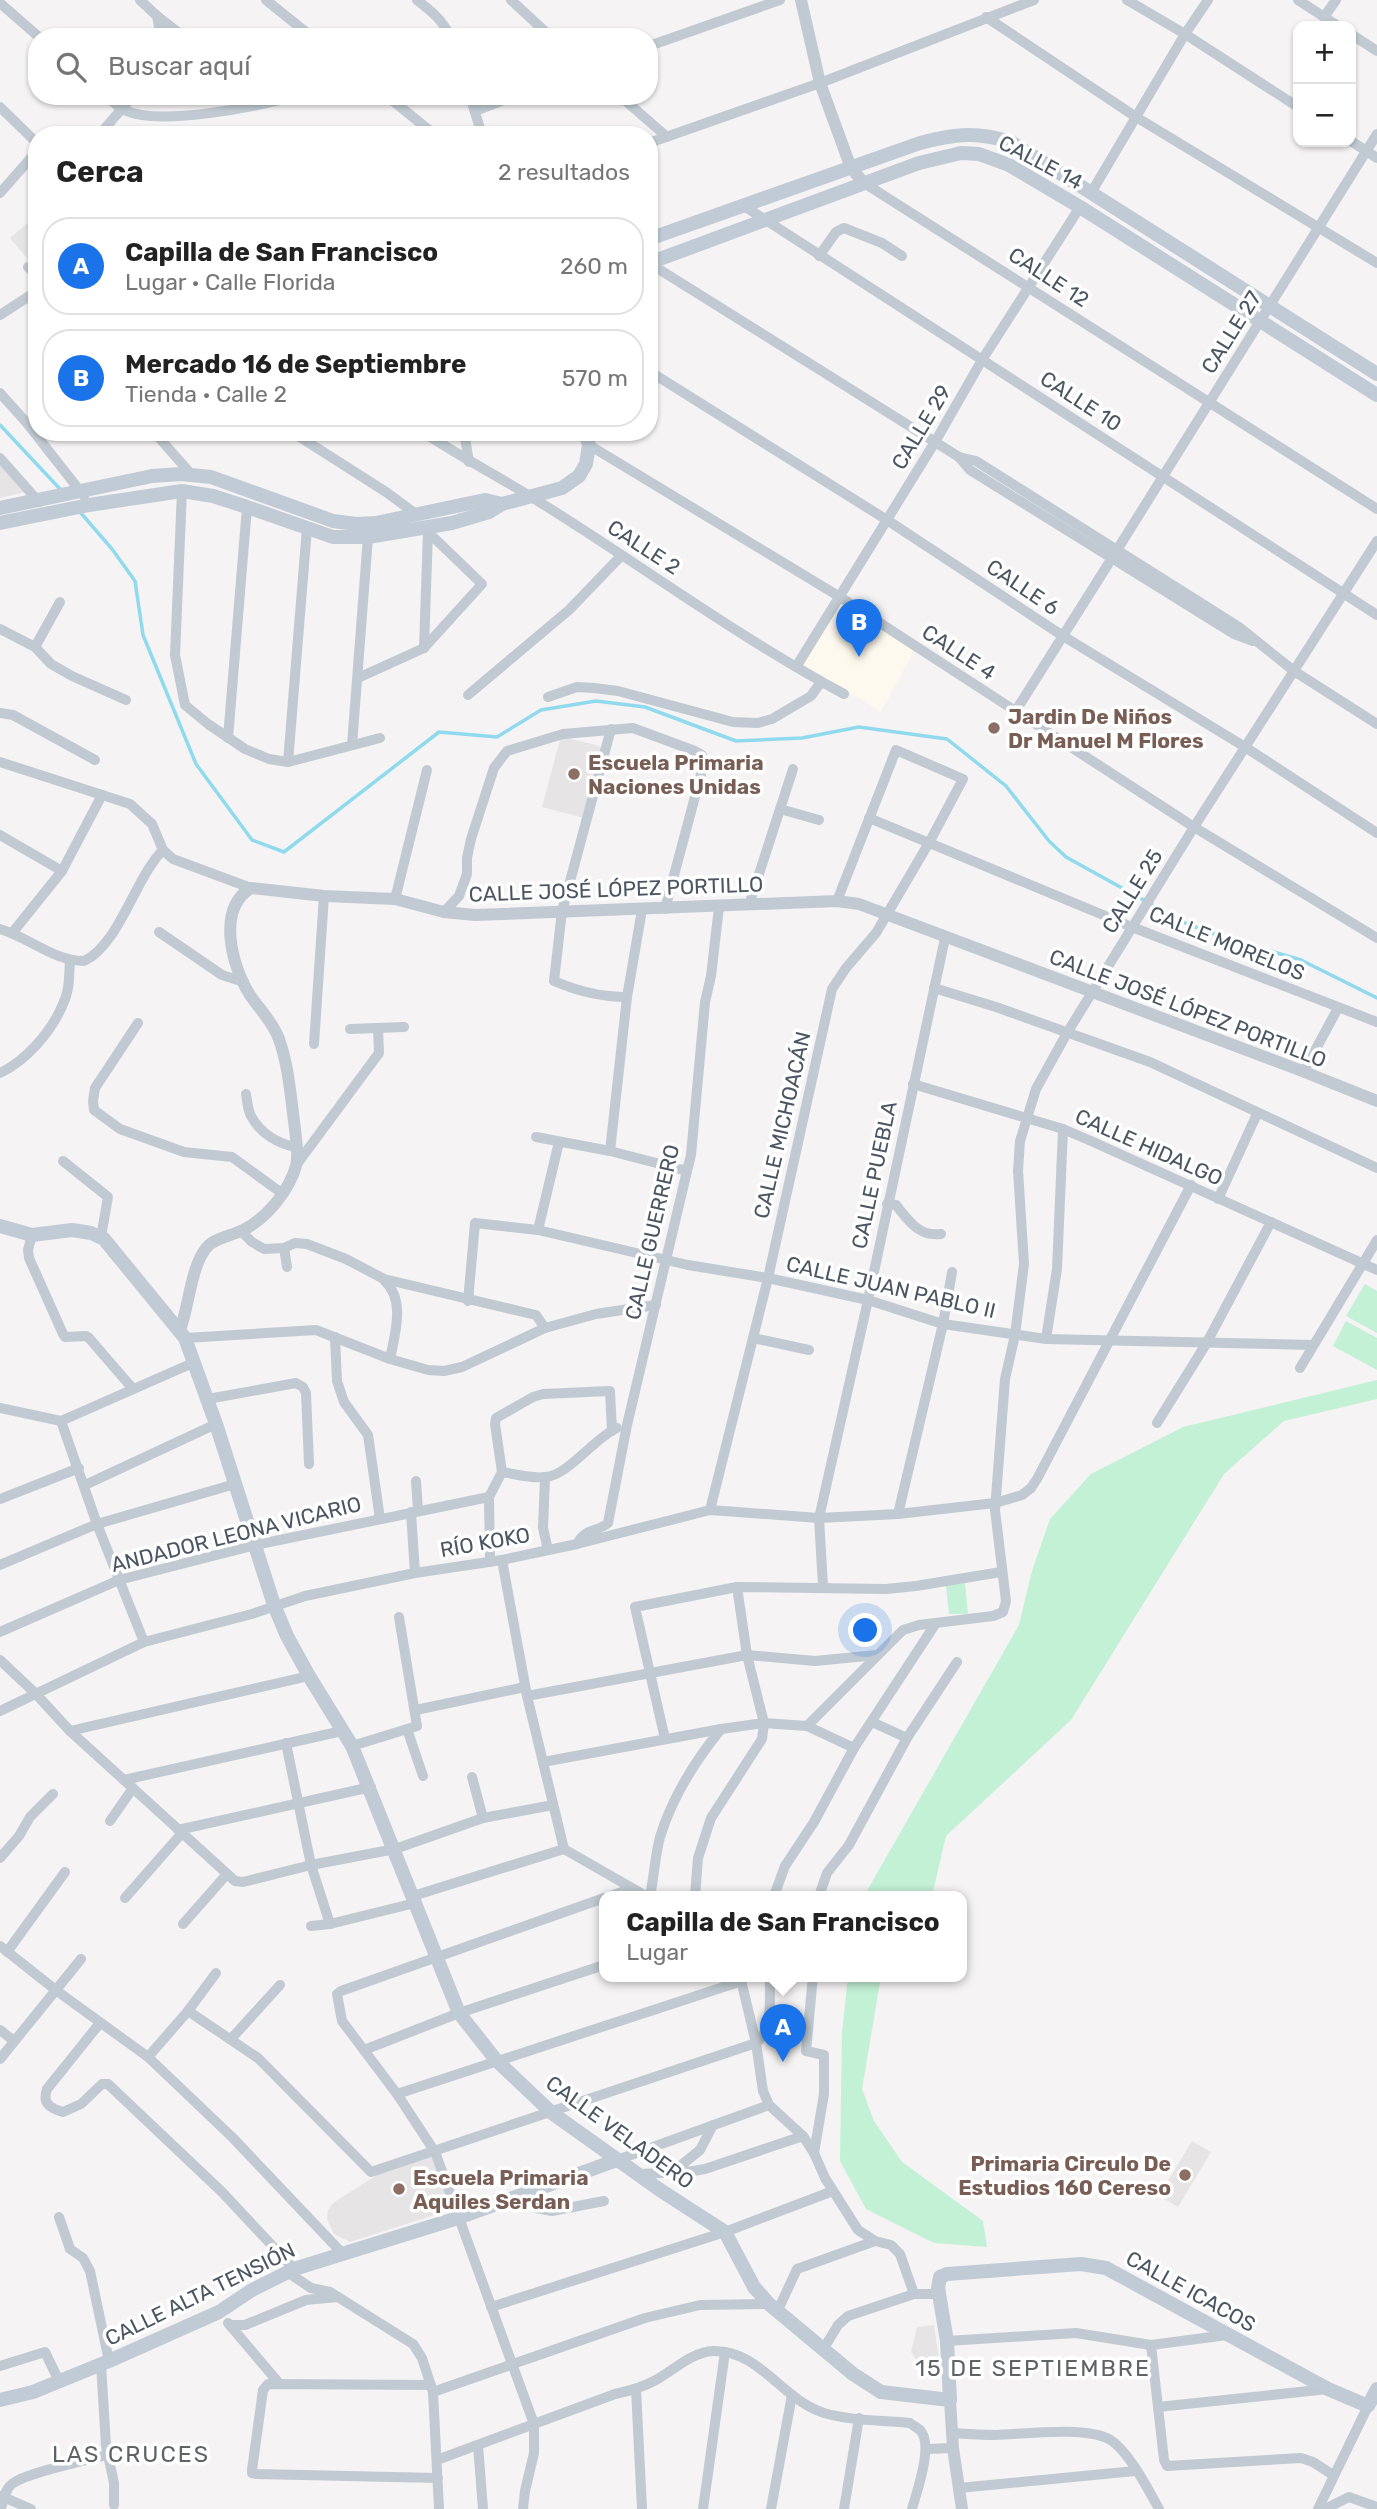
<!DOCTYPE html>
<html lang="es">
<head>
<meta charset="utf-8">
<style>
	:root { --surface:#fff; --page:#f2f2f2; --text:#222; --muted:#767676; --line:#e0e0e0; --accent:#1a73e8 }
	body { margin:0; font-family:Rubik,sans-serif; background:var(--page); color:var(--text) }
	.controls { position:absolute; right:21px; top:21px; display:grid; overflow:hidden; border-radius:14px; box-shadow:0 2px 5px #0004 }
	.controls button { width:63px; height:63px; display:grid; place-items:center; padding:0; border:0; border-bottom:2px solid var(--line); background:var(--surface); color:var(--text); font:35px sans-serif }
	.you { position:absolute; left:866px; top:1631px; width:24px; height:24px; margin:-18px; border:5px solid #fff; border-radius:50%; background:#1a73e8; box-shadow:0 0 0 10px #1a73e833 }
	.badge { display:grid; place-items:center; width:46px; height:46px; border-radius:50%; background:var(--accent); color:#fff; font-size:23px; font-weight:700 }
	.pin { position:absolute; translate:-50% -58px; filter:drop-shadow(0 2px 4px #0008) }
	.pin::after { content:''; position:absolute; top:37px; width:24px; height:21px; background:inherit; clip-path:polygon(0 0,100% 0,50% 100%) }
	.popup { position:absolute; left:599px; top:1891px; width:368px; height:91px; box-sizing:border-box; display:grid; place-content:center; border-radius:14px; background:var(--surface); filter:drop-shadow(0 2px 5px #0005); font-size:23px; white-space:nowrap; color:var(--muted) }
	.popup b { font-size:26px; color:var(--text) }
	.popup::after { content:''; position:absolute; left:50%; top:100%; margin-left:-14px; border:14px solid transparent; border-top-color:var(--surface) }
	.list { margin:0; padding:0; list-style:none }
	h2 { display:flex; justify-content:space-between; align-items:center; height:91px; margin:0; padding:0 28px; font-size:30px }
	h2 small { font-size:23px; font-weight:400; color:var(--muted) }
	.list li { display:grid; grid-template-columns:46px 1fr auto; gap:21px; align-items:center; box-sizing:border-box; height:98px; margin:0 14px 14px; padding:0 14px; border:2px solid var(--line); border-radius:28px }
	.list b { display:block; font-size:26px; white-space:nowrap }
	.list p { margin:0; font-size:23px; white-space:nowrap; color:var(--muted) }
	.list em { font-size:23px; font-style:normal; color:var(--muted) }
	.icon { flex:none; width:38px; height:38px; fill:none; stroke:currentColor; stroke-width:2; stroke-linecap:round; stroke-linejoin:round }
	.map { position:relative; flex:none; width:1377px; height:2509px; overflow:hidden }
	.search { position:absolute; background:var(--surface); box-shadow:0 2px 5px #0004; left:28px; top:28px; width:630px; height:77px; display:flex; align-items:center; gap:18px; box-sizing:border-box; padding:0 24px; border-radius:28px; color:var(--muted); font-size:26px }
	.panel { position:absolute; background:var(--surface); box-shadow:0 2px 5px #0004; left:28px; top:126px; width:630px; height:315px; border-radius:28px }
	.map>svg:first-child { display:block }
	.commercial { fill:#fdf9ef }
	.education { fill:#e6e4e5 }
	.green { fill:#c3f1d5 }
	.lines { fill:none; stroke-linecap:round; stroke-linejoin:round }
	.stream { stroke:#90daee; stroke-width:3.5 }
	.minor { stroke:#c1cad2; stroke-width:10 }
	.tertiary { stroke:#c1cad2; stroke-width:12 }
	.secondary { stroke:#c1cbd6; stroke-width:14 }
	.education-dot { fill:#8d6e63; stroke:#fff; stroke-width:2.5 }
	.labels { text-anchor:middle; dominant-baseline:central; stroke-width:7; stroke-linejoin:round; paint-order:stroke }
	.street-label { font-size:21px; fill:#4a5661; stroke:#fff }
	.education-label { font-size:21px; font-weight:bold; fill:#785e54; stroke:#fff; text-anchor:start }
	.neighbourhood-label { font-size:23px; letter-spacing:2px; fill:#5f6368; stroke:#fff }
</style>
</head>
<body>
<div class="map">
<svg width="1377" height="2509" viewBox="0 0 1377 2509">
	<rect width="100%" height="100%" fill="#f5f3f3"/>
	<polygon class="commercial" points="841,601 914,651 881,712 803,664"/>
	<g class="education">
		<polygon points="37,215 37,270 10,238"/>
		<polygon points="0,465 25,492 0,498"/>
		<polygon points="561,736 603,747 584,818 542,807"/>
		<polygon points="1192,2141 1211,2152 1178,2207 1159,2196"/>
		<polygon points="432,2157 450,2210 350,2242 334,2234 327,2219 328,2210 333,2203 377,2175"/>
		<polygon points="934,2325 940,2366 918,2362 911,2352 917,2327"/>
	</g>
	<g class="green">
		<polygon points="1365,1284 1377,1291 1377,1333 1346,1316"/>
		<polygon points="1346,1321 1377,1338 1377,1370 1333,1346"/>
		<polygon points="1377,1380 1377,1399 1284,1421 1224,1474 1071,1720 946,1836 932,1896 864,1896 1019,1625 1032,1571 1050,1519 1091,1474 1183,1427"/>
		<polygon points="965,1583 968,1614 949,1614 946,1585"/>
		<polygon points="848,1976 881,1976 862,2089 874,2121 902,2162 983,2221 987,2247 934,2243 866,2209 840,2161 842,2033"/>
	</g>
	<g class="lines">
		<g class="stream">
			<polyline points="0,425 60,489"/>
			<polyline points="80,512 112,549 135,581 143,635 196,764 252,840 284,852 439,732 497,737 541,710 596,701 645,707 736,741 802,738 859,727 947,739 1006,786 1049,841 1066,857 1187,924 1226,938 1301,960 1377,998"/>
		</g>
		<g class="minor">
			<polyline points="140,0 157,16 161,37"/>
			<polyline points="266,0 312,37"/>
			<path d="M417,0C430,10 444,21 450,37"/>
			<polyline points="511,0 551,37"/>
			<polyline points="1127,0 1185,34 1298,107"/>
			<polyline points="1298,0 1338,26"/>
			<polyline points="0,3 39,37"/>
			<polyline points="157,16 184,37"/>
			<polyline points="986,17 1136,117 1377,263"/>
			<polyline points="1324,17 1336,0"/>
			<polyline points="1351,34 1377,51"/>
			<polyline points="649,46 780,0"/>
			<path d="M107,96C112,101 118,107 124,110C160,127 258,106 297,96"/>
			<polyline points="387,96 435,135"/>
			<polyline points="470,96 482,135"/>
			<polyline points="620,96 667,137"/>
			<polyline points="0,107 37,143"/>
			<polyline points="475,111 514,96"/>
			<polyline points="99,135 133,96"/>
			<polyline points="1351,141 1377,158"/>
			<polyline points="649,143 820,83 1034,0"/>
			<polyline points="864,183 1377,509"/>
			<polyline points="0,193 37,151"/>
			<polyline points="1091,193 1185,34 1208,0"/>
			<polyline points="744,206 1377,615"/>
			<polyline points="819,256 836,232 844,228 882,243 902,256"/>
			<polyline points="649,263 959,457 970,470 1234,634 1253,641"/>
			<polyline points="28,267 37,276"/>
			<polyline points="0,315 37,291"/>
			<polyline points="649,371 887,520 1063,636 1245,747 1377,833"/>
			<polyline points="0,393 26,422 84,496"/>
			<polyline points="154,432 191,474"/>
			<polyline points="292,432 386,492 416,514"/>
			<path d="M423,432C459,456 496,475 533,498C637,562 736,636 844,694"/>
			<polyline points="464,432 469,462"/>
			<polyline points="589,445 840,597 1194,827 1377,938"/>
			<polyline points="959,457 976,461 1239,627 1294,671 1377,724"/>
			<polyline points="0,458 39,502"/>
			<polyline points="182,491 175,655 185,705 208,724 245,749 269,759 288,762 380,738"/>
			<polyline points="1117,550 1377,134"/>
			<polyline points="0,629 35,647 51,664 72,676 126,700"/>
			<polyline points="35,647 60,602"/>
			<polyline points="424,648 428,531"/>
			<polyline points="796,667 935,442 982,360 1080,207"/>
			<polyline points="358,678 424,648 482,584 428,532"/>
			<polyline points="468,695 569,610 621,556"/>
			<polyline points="548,697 577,687 594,688 618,691 733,722 758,723 772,719 811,696 821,682"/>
			<polyline points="1015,712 1112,558"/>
			<polyline points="0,713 13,715 95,760"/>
			<path d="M611,729L562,911L554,981C577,991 602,997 627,997"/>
			<polyline points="228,738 247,507"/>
			<polyline points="352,745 368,537"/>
			<polyline points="0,762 130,804 152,824 163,850 173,859 251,888"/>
			<polyline points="288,762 307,528"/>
			<polyline points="780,809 819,820"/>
			<polyline points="869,818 1132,927 1377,1022"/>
			<polyline points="0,835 62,871"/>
			<polyline points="395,899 427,770"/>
			<polyline points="749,905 793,769"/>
			<polyline points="444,912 459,896 467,874 467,858 471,839 494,768 507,751 563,734 633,728 695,751 702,755 704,763 665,909"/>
			<path d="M0,929C29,937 53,961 84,961C119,945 135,878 163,850"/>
			<polyline points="13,932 62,871 102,795"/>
			<polyline points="159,932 222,975 244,982"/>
			<polyline points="934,988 996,1007 1150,1062 1377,1168"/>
			<polyline points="138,1023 95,1088 93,1101 94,1110 120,1129 184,1152 232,1157 283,1194"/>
			<polyline points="350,1029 404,1027"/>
			<polyline points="314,1044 324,896"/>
			<polyline points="1304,1071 1338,1008"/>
			<path d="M0,1073C26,1061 52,1031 63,1004C70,990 69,974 70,960"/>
			<polyline points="913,1084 1063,1129 1091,1141 1377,1270"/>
			<path d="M246,1094C247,1101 248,1110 251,1116C260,1133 279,1145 297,1147"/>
			<polyline points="536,1137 610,1151 687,1171"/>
			<polyline points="610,1151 627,997 642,910"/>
			<polyline points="63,1161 108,1197 101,1237"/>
			<polyline points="297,1164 379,1053 378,1028"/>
			<polyline points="1218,1199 1257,1114"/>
			<path d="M887,1204L896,1205C909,1221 919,1237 941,1234"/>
			<polyline points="538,1230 559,1142"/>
			<polyline points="241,1231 252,1242 264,1249 284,1248 295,1243 307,1244 346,1259 384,1279 536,1315 545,1328"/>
			<polyline points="32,1235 28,1250 29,1258 63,1334 65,1337 86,1336 89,1338 133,1389"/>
			<polyline points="284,1248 287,1267"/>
			<path d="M384,1280C406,1300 395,1333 390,1359"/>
			<polyline points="468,1301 475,1223 538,1230 688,1265 768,1278 868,1300 943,1324 1046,1339 1313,1345"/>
			<polyline points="335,1337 337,1381 344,1402 368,1435 380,1519"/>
			<polyline points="185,1338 316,1330 390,1359 428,1370 444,1371 462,1367 545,1328 596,1314 656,1305"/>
			<polyline points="753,1338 809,1350"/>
			<polyline points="1046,1339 1057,1269 1063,1129"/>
			<polyline points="1300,1368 1377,1240"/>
			<polyline points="208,1399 296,1383 303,1387 306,1393 309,1464"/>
			<polyline points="0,1408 61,1421"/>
			<polyline points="61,1421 97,1524 144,1642"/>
			<polyline points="61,1421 195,1362"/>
			<polyline points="1157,1423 1206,1344 1271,1222"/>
			<path d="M502,1472C515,1474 532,1479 545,1477C568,1476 594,1438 617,1428"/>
			<polyline points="545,1478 543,1528 548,1550"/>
			<polyline points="416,1481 418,1511"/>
			<polyline points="85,1485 216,1424"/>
			<polyline points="0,1499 79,1468"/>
			<polyline points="710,1510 768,1278 832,989 846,968 876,933 930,841 963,779 896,750 837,901"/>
			<polyline points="411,1512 415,1573"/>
			<polyline points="898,1514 943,1324 952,1272"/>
			<path d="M577,1544C585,1528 596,1533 608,1523L627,1425L687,1171L691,1155L705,1002L711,976L719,907"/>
			<polyline points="502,1560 527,1696 564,1849"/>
			<polyline points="490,1562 489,1497 502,1472 495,1424 496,1418 533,1397 543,1394 610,1391 612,1431"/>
			<polyline points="0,1565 97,1524 235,1484"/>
			<polyline points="823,1586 819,1518 868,1300 945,938"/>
			<polyline points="0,1632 119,1580 255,1545 489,1497"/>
			<polyline points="0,1660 36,1694 70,1731 235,1881 243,1882 311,1865 395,1849 483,1818 553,1805"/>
			<polyline points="527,1696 747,1655 815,1661 877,1655"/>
			<polyline points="416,1710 525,1687"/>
			<polyline points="0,1711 144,1642 252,1614 305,1596 415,1573 502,1560 577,1544 710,1510 819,1518 898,1514 995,1503 1022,1495 1031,1488 1037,1479 1191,1185"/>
			<polyline points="872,1722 907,1738"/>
			<polyline points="807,1726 903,1630 919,1625 993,1616 1003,1612 1006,1601 995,1510 1005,1379 1015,1335 1024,1264 1018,1171 1020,1141 1036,1089 1067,1033 1194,827 1377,541"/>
			<polyline points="407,1729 423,1776"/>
			<polyline points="70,1731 309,1676"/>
			<polyline points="665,1739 635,1607 737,1587 886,1589 916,1586 1001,1572"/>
			<polyline points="286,1743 311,1865 330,1924"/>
			<polyline points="352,1746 417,1726 399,1617"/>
			<polyline points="543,1762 721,1729 764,1723 807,1726 854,1748"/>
			<polyline points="472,1777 483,1818"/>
			<polyline points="124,1780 342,1731"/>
			<polyline points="110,1821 133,1788"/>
			<polyline points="178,1830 371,1787"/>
			<polyline points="564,1849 646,1896"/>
			<polyline points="0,1858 19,1836 30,1817 53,1794"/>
			<polyline points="413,1896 564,1849"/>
			<polyline points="611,1896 632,1888"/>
			<path d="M650,1896C654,1877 655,1856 660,1837C672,1798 695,1761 721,1729"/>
			<polyline points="695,1896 698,1858 711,1818 762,1739 764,1723 747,1655 737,1587"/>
			<polyline points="774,1896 785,1866 814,1822 854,1748 936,1623"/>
			<polyline points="819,1896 827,1873 849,1845 907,1738 957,1662"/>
			<polyline points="125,1898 182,1833"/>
			<polyline points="183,1924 227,1874"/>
			<polyline points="311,1926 330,1924 415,1903"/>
			<polyline points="0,1946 57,1991 148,2057 233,2138 343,2254"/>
			<polyline points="7,1952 65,1872"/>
			<polyline points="740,1976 756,2043 763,2091 769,2105 803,2136 814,2153 825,2178 858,2230 875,2241 891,2245 900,2254 914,2294 939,2294"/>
			<polyline points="813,1976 806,2051 824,2055 824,2094 814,2153"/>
			<path d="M188,2011L258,2058L371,2172L756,2043C774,2029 769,1998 770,1976"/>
			<path d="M100,2023L47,2089C42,2104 50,2108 63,2112L81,2104L102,2084H108L222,2192L294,2269"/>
			<polyline points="0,2030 14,2041"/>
			<polyline points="231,2039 280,1985"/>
			<polyline points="364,2050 459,2013 604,1965"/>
			<polyline points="148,2057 188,2011 216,1973"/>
			<polyline points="0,2059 81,1959"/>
			<polyline points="397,2094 742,1981"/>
			<polyline points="617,2160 769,2105"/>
			<polyline points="674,2171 700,2150 713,2125"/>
			<polyline points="638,2174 687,2172 705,2169 803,2136"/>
			<polyline points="518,2195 536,2208 552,2211 604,2201"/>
			<polyline points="59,2217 70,2249 83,2258 90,2271 109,2361"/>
			<polyline points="287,2272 311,2288 330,2292 413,2344 422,2358 433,2392 439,2509"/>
			<polyline points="491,2307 725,2232 833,2191"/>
			<polyline points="778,2310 797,2269 875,2241"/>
			<polyline points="228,2323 278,2382"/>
			<polyline points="230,2325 245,2325 306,2300 338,2297"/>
			<polyline points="947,2341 1076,2333 1151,2345 1227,2335"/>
			<polyline points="1151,2345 1164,2460 1167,2466 1301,2458 1313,2462 1333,2475"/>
			<polyline points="824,2348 838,2325 848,2316 914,2294"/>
			<polyline points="101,2364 106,2446 114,2483 114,2505"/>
			<polyline points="0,2366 45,2352 59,2381"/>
			<polyline points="431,2385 268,2384 263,2390 252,2470 252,2473 257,2474 438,2478"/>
			<polyline points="636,2389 642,2509"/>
			<polyline points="433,2392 645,2318 700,2305 769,2304"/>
			<polyline points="1158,2407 1328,2389"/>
			<path d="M953,2433C967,2434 981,2435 996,2435C1024,2434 1084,2426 1109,2439C1128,2450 1148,2489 1159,2509"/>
			<polyline points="478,2445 483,2509"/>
			<polyline points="927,2449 953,2448"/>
			<path d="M437,2460L615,2394C630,2391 643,2387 656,2380C674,2370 692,2352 713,2351C760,2350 782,2400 824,2413C851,2421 882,2420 910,2423C911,2424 919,2429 920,2430C934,2444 917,2491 912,2509"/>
			<polyline points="959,2488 1135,2471"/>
			<polyline points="1,2496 31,2509"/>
			<path d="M1,2509C3,2501 5,2489 12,2484C25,2473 87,2460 107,2455"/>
			<polyline points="523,2509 525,2491 534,2453 534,2424 435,2152 397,2094 342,2021 337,1994 341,1991 604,1898"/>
			<polyline points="703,2509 725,2352"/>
			<polyline points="771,2509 792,2395"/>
			<polyline points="844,2509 859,2418"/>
			<polyline points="1318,2509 1368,2406"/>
			<polyline points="1325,2509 1349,2497 1377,2507"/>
		</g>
		<g class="tertiary">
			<polyline points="801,0 820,83 851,168 864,183"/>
			<path d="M180,1330C189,1307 191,1262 209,1245C218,1237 231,1236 243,1230C266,1219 289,1191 296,1166C299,1155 296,1141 295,1129C291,1100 289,1067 279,1039C273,1022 260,1010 250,995C232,967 216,909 251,888L324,896L395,899L444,912L475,915L837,901L859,904L1297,1069L1377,1101"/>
			<polyline points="950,2400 953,2448 962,2509"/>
		</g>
		<g class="secondary">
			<path d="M649,239L920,143C955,134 976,131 1011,142L1377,374"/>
			<polyline points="649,263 919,163 961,153 979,154 1009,165 1080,207 1377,395"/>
			<polyline points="0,508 152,476 181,474 211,477 333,521 356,524 376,523 485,500 502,504"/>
			<polyline points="0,523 89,505 182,491 213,496 247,507 333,537 368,537 452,523 489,512 502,504 562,488 579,476 586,464 589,445 585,432"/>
			<polyline points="0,1226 32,1235 72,1230 91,1233 104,1239 185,1338 216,1424 274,1605 287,1636 309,1676 352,1746 459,2013 496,2060 552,2113 660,2190 725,2232 754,2287 769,2304 853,2374 881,2392 950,2400 947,2341 938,2288 940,2277 947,2274 1081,2264 1106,2268 1328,2389 1368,2406 1377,2389"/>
			<polyline points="0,2400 33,2392 109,2361 219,2312 252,2290 294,2269 458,2218 617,2160"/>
		</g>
	</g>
	<g class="education-dot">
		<circle cx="994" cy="728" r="7"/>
		<circle cx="574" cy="774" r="7"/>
		<circle cx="1185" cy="2175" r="7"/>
		<circle cx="399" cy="2189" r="7"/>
	</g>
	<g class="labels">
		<g class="street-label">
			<text transform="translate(1041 162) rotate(28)">CALLE 14</text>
			<text transform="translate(1049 277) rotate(33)">CALLE 12</text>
			<text transform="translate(1231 332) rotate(-58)">CALLE 27</text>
			<text transform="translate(1081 401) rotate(33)">CALLE 10</text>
			<text transform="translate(921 427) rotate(-59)">CALLE 29</text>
			<text transform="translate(644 547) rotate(33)">CALLE 2</text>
			<text transform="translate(1023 587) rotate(34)">CALLE 6</text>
			<text transform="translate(959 652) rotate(33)">CALLE 4</text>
			<text transform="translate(616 889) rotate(-2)">CALLE JOSÉ LÓPEZ PORTILLO</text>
			<text transform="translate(1132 891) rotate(-58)">CALLE 25</text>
			<text transform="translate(1227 943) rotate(22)">CALLE MORELOS</text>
			<text transform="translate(1188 1008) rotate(21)">CALLE JOSÉ LÓPEZ PORTILLO</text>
			<text transform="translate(782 1125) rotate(-77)">CALLE MICHOACÁN</text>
			<text transform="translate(1149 1147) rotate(24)">CALLE HIDALGO</text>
			<text transform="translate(874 1175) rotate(-78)">CALLE PUEBLA</text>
			<text transform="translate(652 1232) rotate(-77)">CALLE GUERRERO</text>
			<text transform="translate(891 1287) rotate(13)">CALLE JUAN PABLO II</text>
			<text transform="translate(236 1534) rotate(-14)">ANDADOR LEONA VICARIO</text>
			<text transform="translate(485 1542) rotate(-10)">RÍO KOKO</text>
			<text transform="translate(620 2132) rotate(36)">CALLE VELADERO</text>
			<text transform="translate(1191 2291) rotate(29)">CALLE ICACOS</text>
			<text transform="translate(200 2294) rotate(-26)">CALLE ALTA TENSIÓN</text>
		</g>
		<g class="education-label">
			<text x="1008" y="716">Jardin De Niños<tspan x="1008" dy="24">Dr Manuel M Flores</tspan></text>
			<text x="588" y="762">Escuela Primaria<tspan x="588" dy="24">Naciones Unidas</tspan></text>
			<text x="1171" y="2163" text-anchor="end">Primaria Circulo De<tspan x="1171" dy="24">Estudios 160 Cereso</tspan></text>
			<text x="413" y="2177">Escuela Primaria<tspan x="413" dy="24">Aquiles Serdan</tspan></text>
		</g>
		<g class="neighbourhood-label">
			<text x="1033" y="2368">15 DE SEPTIEMBRE</text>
			<text x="131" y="2454">LAS CRUCES</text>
		</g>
	</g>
</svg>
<div class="controls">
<button>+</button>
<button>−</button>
</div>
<div class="you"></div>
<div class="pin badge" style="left:783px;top:2062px">A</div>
<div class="popup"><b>Capilla de San Francisco</b>Lugar</div>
<div class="pin badge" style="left:859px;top:657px">B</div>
<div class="search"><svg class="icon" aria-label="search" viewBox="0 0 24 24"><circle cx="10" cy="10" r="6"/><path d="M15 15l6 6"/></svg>Buscar aquí</div>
<section class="panel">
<h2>Cerca<small>2 resultados</small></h2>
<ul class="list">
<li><span class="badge">A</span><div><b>Capilla de San Francisco</b><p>Lugar · Calle Florida</p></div><em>260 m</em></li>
<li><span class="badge">B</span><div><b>Mercado 16 de Septiembre</b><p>Tienda · Calle 2</p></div><em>570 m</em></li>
</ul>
</section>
</div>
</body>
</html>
